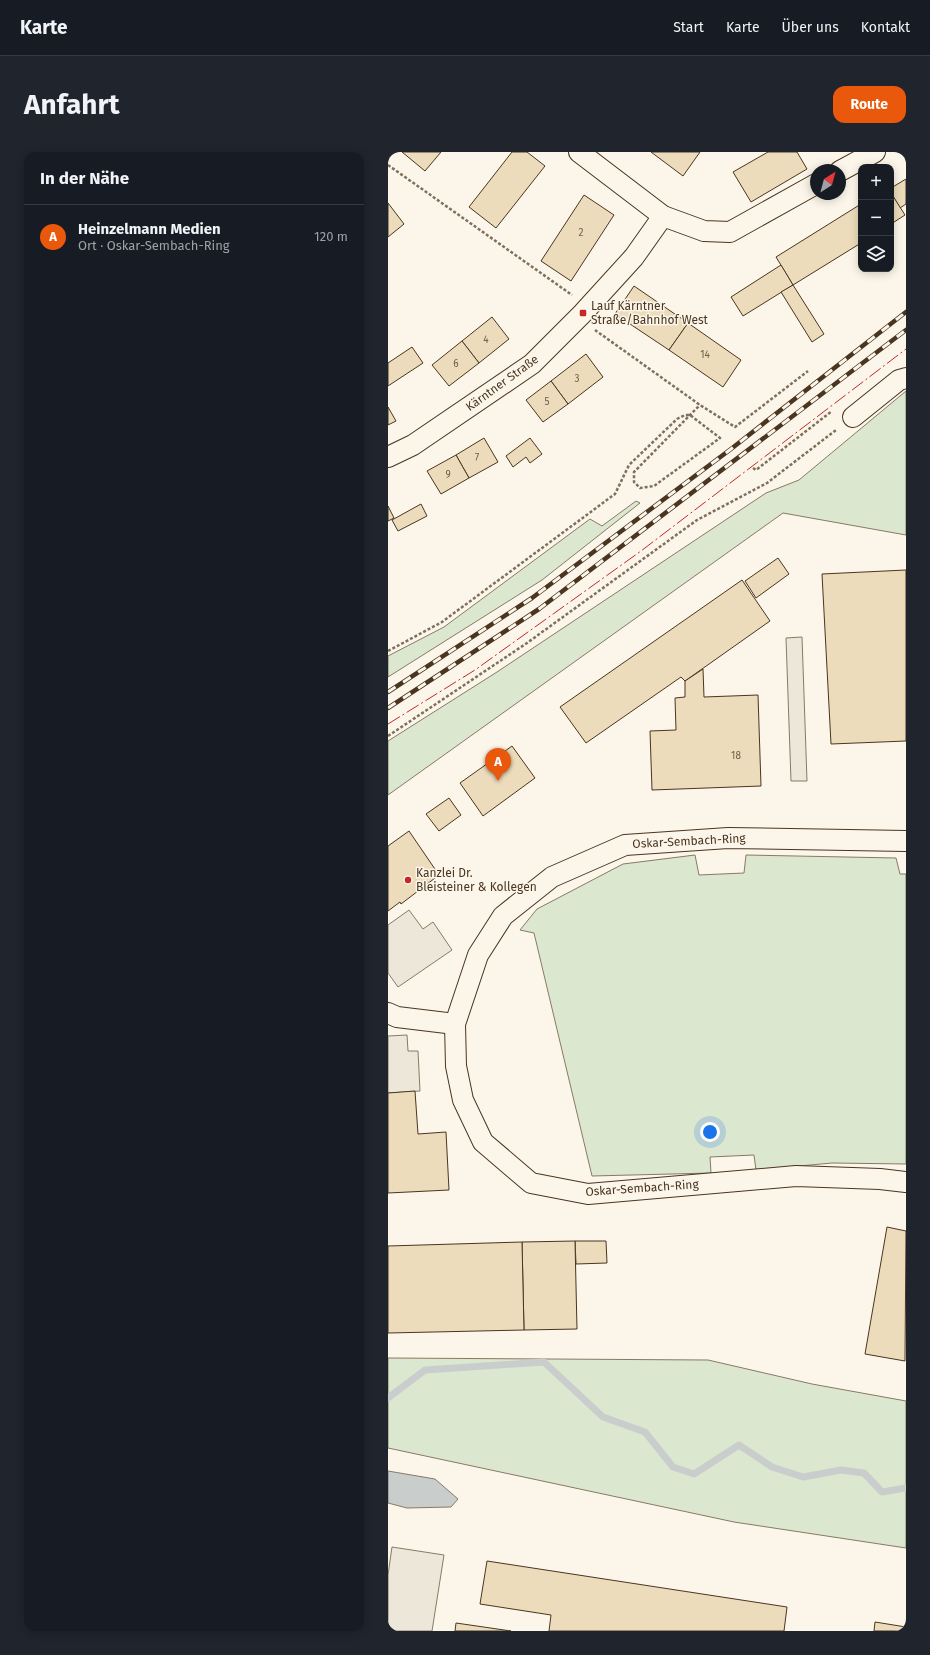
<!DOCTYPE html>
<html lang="de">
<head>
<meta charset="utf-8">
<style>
	:root { --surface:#171b24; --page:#20242c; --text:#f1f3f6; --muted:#9ea1a6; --line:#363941; --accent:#ea580c }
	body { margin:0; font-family:"Fira Sans",sans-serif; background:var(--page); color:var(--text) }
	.controls { position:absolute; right:12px; top:12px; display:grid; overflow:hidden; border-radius:8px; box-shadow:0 2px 10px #0003 }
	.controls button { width:36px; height:36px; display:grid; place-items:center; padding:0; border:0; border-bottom:1px solid var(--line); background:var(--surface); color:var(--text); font:20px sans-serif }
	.compass { position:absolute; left:422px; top:12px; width:36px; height:36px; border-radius:50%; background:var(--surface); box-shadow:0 2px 10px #0003; rotate:36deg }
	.you { position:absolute; left:322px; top:980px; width:14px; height:14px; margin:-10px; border:3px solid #fff; border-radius:50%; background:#1a73e8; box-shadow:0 0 0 6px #1a73e833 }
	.badge { display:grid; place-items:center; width:26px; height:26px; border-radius:50%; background:var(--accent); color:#fff; font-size:13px; font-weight:700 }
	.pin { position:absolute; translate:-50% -33px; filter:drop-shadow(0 1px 2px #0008) }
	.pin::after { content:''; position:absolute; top:21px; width:14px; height:12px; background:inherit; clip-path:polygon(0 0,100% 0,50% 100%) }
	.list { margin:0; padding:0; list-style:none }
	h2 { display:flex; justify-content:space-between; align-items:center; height:52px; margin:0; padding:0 16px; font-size:17px }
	h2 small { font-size:13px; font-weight:400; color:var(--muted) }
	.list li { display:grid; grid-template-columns:26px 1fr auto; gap:12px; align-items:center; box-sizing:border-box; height:64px; padding:0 16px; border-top:1px solid var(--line) }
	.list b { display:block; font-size:15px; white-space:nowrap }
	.list p { margin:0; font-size:13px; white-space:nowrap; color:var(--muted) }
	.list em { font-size:13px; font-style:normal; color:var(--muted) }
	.icon { flex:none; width:22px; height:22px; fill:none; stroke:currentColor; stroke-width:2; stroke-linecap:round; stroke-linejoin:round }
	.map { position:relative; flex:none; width:518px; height:1479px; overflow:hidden; border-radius:12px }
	header { display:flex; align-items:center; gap:24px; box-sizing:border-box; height:56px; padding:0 20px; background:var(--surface); border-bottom:1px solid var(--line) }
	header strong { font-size:19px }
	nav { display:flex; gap:22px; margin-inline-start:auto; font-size:14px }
	.intro { display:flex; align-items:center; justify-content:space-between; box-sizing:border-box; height:96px; padding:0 24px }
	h1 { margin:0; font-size:28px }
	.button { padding:10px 18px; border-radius:12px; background:var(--accent); color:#fff; font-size:14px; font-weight:700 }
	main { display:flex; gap:24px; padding:0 24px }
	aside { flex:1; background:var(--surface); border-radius:12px; box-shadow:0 2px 10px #0003 }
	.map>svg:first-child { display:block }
	.green { fill:#dce7d0; stroke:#887966 }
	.parking { fill:#ede7d9; stroke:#887966 }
	.water { fill:#c9cecd; stroke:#887966 }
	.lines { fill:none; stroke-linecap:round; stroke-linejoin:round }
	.stream { stroke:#c9cecd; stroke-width:7 }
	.building { fill:#ecdcbc; stroke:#4a3520 }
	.minor-casing { stroke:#4a3520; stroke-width:22 }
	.path { stroke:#7f6f5c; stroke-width:2.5; stroke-dasharray:3 2; stroke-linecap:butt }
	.minor { stroke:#fbf6e9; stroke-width:20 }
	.rail-casing { stroke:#4a3520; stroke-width:4.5 }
	.rail { stroke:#fbf6e9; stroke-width:3; stroke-dasharray:9; stroke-linecap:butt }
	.power { stroke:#c62828; stroke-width:1; stroke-dasharray:14 3 2 3; stroke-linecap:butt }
	.poi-dot { fill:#c62828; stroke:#fbf6e9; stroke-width:1.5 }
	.labels { text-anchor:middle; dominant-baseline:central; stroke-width:3; stroke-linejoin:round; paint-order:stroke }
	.number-label { font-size:10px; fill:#725f47 }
	.poi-label { font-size:12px; fill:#4a3520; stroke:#fbf6e9; text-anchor:start }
	.street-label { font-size:12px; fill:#4a3520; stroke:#fbf6e9 }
</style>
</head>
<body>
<header>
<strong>Karte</strong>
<nav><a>Start</a><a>Karte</a><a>Über uns</a><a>Kontakt</a></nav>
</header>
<div class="intro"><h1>Anfahrt</h1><a class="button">Route</a></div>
<main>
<aside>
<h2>In der Nähe<small></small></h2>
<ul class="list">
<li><span class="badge">A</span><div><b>Heinzelmann Medien</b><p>Ort · Oskar-Sembach-Ring</p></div><em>120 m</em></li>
</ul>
</aside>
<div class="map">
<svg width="518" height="1479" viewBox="0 0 518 1479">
	<rect width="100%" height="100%" fill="#fbf6e9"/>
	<g class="green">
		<polygon points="518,239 518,383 395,361 0,643 0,589 109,520 378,341 411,328"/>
		<polygon points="248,349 252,351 154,428 0,525 0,504 56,475 202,367 214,374"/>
		<polygon points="307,703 311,723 356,721 358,703 508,706 512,722 518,722 518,1012 444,1011 368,1018 366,1003 322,1005 323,1021 204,1024 146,781 132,778 149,757 235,712"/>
		<polygon points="0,1206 320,1208 424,1232 518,1249 518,1396 346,1370 0,1296"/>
	</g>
	<g class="parking">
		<polygon points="414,485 419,629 403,629 398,486"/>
		<polygon points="21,758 35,777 45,770 64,798 10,835 0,821 0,773"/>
		<polygon points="19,883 20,899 30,899 32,939 0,941 0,884"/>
		<polygon points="4,1395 56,1403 44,1479 0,1479 0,1423"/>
	</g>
	<polygon class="water" points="0,1319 47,1327 70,1347 63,1355 19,1356 0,1351"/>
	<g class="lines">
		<polyline class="stream" points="0,1246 37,1218 156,1210 215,1265 257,1280 285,1315 306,1322 351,1293 384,1315 415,1325 453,1318 476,1321 494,1340 518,1336"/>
	</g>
	<g class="building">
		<polygon points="14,0 53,0 37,19"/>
		<polygon points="124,0 139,0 157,14 108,76 81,55"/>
		<polygon points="263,0 312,0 295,24"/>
		<polygon points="380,0 409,0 419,17 363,50 345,20"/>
		<polygon points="518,27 518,52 512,56 503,41 503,36"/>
		<polygon points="503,41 517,63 503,72"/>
		<polygon points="196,43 226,63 183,129 153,109"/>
		<polygon points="0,51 16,72 0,85"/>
		<polygon points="473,52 473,91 405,133 388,105"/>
		<polygon points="393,113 405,133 355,164 343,145"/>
		<polygon points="405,133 436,182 424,190 393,140"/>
		<polygon points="246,134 300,171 281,198 227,162"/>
		<polygon points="104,165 121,187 91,211 74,189"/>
		<polygon points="300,171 353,208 335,235 281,198"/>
		<polygon points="74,189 91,211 61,234 44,213"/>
		<polygon points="24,195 35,211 0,234 0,211"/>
		<polygon points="198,202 215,225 180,252 163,229"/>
		<polygon points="163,229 180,252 155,270 138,248"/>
		<polygon points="0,255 8,269 0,273"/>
		<polygon points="96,286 110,310 81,326 68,303"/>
		<polygon points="142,286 154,302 142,311 138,305 125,315 118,304"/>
		<polygon points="68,303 81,326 53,342 39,319"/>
		<polygon points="33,352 39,364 10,379 4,368"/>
		<polygon points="0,354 6,366 0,369"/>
		<polygon points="390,406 401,422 368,446 357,429"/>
		<polygon points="518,418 518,589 443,592 434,422"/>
		<polygon points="354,428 382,469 297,529 293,525 198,591 172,555"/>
		<polygon points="315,517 316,545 370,543 373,634 264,638 262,579 288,578 287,546 297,545 297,529"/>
		<polygon points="124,594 147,626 95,664 72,631"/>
		<polygon points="61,646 73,663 51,679 38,662"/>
		<polygon points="21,679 51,723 13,752 12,750 0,759 0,694"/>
		<polygon points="27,939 30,982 58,980 61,1038 0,1041 0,941"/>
		<polygon points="499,1075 518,1079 517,1209 477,1202"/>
		<polygon points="187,1089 218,1089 219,1111 188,1112"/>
		<polygon points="187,1089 189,1177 136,1178 134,1090"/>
		<polygon points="134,1090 136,1178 0,1181 0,1094"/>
		<polygon points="99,1409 399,1455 396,1479 161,1479 163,1463 92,1452"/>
		<polygon points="487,1470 518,1475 518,1479 486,1479"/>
		<polygon points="68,1471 123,1479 67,1479"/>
	</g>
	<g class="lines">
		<defs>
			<g id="minor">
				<polyline points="191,0 275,64 316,79 342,80 428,32"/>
				<polyline points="452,19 487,0"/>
				<polyline points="465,265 511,228 518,226"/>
				<polyline points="0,305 25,293 144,212 195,161 246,105 275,64"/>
				<polyline points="518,689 340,686 237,693 164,725 115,764 90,803 67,872 68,914 75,948 95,990 143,1031 200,1042 408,1024 492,1027 518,1030"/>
				<polyline points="0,861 9,865 67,872"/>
			</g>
		</defs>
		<use href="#minor" class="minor-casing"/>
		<g class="path">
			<polyline points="0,13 184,143"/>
			<polyline points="207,178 312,253 347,275 420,219"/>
			<polyline points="365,316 368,318 444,259"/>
			<polyline points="0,499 54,470 227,342 241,313 289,267 297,263 302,263 332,286 266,334 252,336 246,330 246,320 302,263 312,253"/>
			<polyline points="0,584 139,491 309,368 379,331 448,278"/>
		</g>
		<use href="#minor" class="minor"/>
		<defs>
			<g id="rail">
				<polyline points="0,540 144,446 343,297 518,160"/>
				<polyline points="0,556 151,457 518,178"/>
			</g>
		</defs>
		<use href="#rail" class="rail-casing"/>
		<use href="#rail" class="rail"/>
		<polyline class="power" points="0,572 87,518 253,399 518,197"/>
	</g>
	<g class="poi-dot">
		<rect x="191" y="157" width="8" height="8" rx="2"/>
		<circle cx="20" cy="728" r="4"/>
	</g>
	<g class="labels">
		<g class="number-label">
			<text x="193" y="81">2</text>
			<text x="98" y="188">4</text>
			<text x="317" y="203">14</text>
			<text x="68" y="212">6</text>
			<text x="189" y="227">3</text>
			<text x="159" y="250">5</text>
			<text x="89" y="306">7</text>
			<text x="60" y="323">9</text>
			<text x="348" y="604">18</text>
		</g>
		<g class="poi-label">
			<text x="203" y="154">Lauf Kärntner<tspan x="203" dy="14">Straße/Bahnhof West</tspan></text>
			<text x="28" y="721">Kanzlei Dr.<tspan x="28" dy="14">Bleisteiner &amp; Kollegen</tspan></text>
		</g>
		<g class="street-label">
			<text transform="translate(114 231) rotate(-36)">Kärntner Straße</text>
			<text transform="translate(301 689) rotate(-3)">Oskar-Sembach-Ring</text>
			<text transform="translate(254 1036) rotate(-4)">Oskar-Sembach-Ring</text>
		</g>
	</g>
</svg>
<div class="controls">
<button>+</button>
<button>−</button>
<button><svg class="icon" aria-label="layers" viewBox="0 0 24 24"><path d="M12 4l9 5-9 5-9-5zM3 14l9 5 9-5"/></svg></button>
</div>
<svg class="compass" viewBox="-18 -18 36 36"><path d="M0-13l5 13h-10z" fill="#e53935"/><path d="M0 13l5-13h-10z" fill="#9ea1a6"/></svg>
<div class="you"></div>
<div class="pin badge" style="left:110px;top:629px">A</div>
</div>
</main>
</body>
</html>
